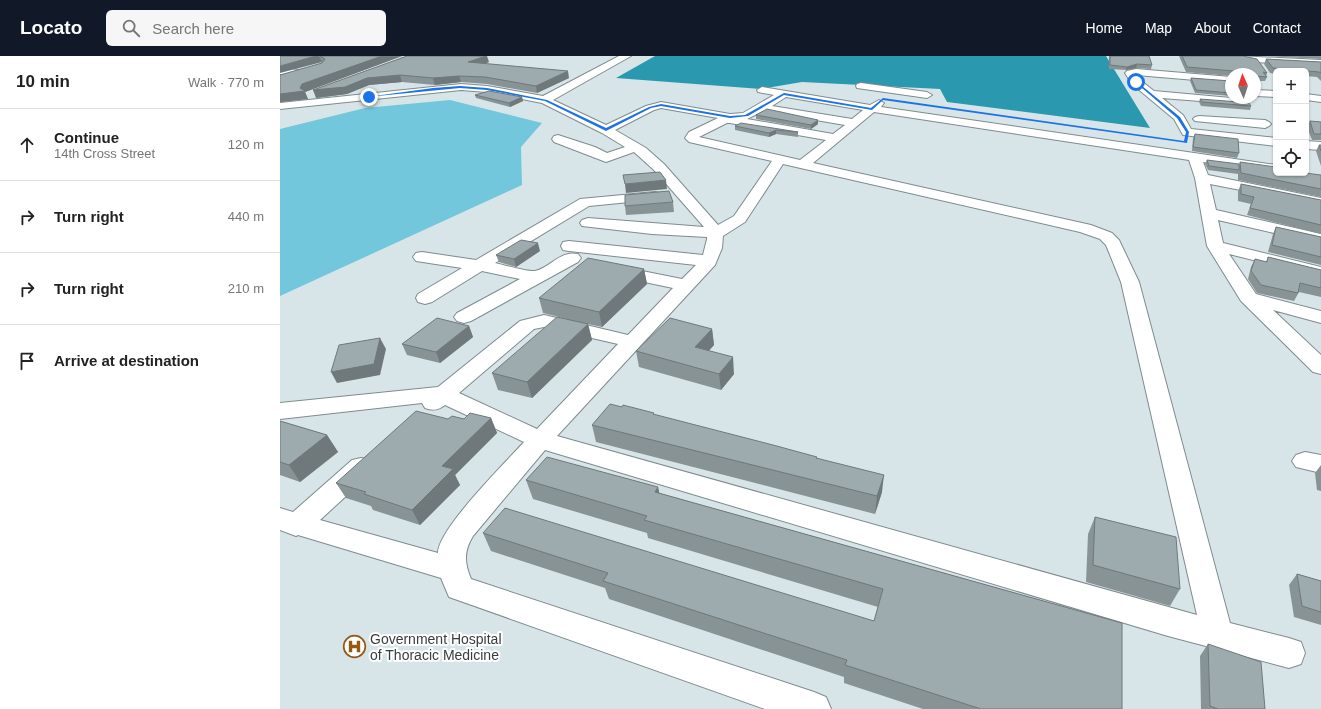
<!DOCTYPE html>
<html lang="en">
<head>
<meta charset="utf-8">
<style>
	:root { --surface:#fff; --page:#f6f6f6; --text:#222; --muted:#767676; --line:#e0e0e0; --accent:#111827 }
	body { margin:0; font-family:Helvetica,sans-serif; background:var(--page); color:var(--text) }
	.controls { position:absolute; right:12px; top:12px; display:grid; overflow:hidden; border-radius:6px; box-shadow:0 1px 3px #0004 }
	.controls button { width:36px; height:36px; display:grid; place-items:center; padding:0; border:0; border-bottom:1px solid var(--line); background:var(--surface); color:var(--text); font:20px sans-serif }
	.compass { position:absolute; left:945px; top:12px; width:36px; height:36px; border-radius:50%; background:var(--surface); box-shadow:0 1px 3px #0004; rotate:357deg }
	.stop { position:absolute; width:12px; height:12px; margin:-9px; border:3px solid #1a73e8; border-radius:50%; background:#fff }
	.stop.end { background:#1a73e8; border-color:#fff; box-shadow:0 1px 4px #0008 }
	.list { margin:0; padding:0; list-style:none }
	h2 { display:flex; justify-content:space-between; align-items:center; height:52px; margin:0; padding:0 16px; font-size:17px }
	h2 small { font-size:13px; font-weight:400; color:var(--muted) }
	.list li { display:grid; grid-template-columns:26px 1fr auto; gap:12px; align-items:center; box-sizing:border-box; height:72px; padding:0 16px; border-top:1px solid var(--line) }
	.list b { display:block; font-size:15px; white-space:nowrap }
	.list p { margin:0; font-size:13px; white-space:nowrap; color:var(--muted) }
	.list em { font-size:13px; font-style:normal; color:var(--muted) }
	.icon { flex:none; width:22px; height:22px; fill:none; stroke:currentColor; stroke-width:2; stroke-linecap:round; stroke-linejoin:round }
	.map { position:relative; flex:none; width:1041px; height:653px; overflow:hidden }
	header { display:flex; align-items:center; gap:24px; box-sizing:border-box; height:56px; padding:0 20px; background:var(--accent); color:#fff }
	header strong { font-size:19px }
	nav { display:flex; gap:22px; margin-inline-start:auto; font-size:14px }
	.search { width:280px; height:36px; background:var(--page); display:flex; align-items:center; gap:10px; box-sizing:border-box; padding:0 14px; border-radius:6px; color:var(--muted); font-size:15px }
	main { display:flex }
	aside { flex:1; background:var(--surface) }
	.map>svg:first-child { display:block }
	.green { fill:#72c7dc }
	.water { fill:#2a99b0 }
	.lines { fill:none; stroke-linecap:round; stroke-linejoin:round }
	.minor-casing { stroke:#7f8b8e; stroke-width:2 }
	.minor { fill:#fff; fill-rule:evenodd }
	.wall { fill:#889396 }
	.shaded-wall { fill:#6f787a }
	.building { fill:#9eabae; stroke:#6f787a }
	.route { fill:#1a73e8 }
	.labels { text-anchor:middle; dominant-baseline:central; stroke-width:4; stroke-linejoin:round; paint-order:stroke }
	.near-poi-label { font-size:14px; fill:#373c3d; stroke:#fff; text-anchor:start }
</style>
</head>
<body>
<header>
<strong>Locato</strong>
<div class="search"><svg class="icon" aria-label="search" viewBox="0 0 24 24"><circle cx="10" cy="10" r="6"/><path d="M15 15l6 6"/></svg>Search here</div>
<nav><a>Home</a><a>Map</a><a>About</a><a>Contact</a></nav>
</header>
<main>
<aside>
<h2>10 min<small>Walk · 770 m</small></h2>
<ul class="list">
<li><svg class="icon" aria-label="ahead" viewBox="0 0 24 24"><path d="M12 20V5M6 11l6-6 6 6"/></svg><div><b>Continue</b><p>14th Cross Street</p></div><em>120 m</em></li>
<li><svg class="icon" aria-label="right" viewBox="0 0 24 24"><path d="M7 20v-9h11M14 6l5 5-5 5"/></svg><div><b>Turn right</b></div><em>440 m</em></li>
<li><svg class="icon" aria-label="right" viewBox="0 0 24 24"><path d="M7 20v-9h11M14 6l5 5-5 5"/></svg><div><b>Turn right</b></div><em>210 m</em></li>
<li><svg class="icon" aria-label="arrive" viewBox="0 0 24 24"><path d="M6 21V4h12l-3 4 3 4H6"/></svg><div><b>Arrive at destination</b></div></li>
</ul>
</aside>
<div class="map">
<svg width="1041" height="653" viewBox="0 0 1041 653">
	<rect width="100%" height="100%" fill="#d8e5e8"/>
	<polygon class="green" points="170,44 262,67 241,91 242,129 0,240 0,73 85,52"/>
	<polygon class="water" points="375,0 826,0 870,72 667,46 660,33 522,26 481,33 336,22"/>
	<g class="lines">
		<defs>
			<g id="minor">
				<path d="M339,0H351L273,44L326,69L366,50L381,46L450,58L463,57L494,39L478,36L477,34L482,31L590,49L599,44L604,47L601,51L996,109V117L923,106L928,119L1041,142V150L930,128L936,154L1041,178V188L938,164L943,187L1041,211V221L949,198L976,238L1041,255V267L993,254L1041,299V318L1033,316L961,245L927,190L915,122L909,104L594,56L533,107L811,169L832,177L839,184L859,226L950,567L1009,582L1021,586L1025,597L1021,608L1009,612L888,580L265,394L193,480C184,495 184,506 191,523L534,636L546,641L551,653H485L169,541L161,522L18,479L16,480L0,474V452L13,456L72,404L81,402L90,404L94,411L90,418L40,464L158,497C158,473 225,407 244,386L165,349C159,354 153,355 145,352L142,347L0,363V347L158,331L240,265L264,259L348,279L393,232L331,219L328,215L331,211L337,210L402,223L416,209L289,195L283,194L281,190L283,186L289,185L423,199L427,183V181L372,178L302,170L300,167L302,164L308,162L424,171L374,114L354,96L326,106L274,86L272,83L274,80L278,79L315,91L327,97L345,91L322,77L262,47L207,36L181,34L0,53V47L181,28L207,30L263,40ZM506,41L583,54L572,63L492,50ZM381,52L438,62L409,76L405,82L409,86L492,105L454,160L438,169L384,108L366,92L335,74L374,54ZM483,55L565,69L553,78L467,63ZM447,67H450L546,84L520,104L419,81ZM503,108L800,176L820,183L826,189L841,226L917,559L277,380L435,209L442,192L443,180L465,166ZM264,271L338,288L257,373L179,337L254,273Z"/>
				<polygon points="957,0 1041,4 1041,10 974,6 959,2"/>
				<polygon points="0,12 19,14 24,17 19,20 0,18"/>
				<polygon points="856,13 951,21 951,27 856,19 860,24 874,35 962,43 963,45 958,48 882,42 903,59 911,73 996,82 996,90 903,79 894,63 852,28 845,17 847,15"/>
				<polygon points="581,27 647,36 652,39 647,42 577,32 576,30 577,28"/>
				<polygon points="975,34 996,35 996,41 975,40"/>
				<polygon points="1026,38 1041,40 1041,46 1026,44"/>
				<polygon points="919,60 985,64 989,66 991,68 989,70 985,72 915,65 913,63 915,61"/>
				<polygon points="1026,85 1041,86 1041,94 1026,93"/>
				<path d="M375,136L380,137L382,140L380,143L309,150L215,207C223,209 249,216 255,215C270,212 280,194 298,198L301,202L298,206L191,265L184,267L177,265L174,261L177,257L240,223L202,215L152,246L145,248L138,246L136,242L138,238L182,212L136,205L133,201L136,197L142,196L196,204L300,143Z"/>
				<polygon points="1025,396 1041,399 1041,417 1016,411 1012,405 1016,399"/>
			</g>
		</defs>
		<use href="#minor" class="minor-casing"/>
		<use href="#minor" class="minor"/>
	</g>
	<g class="wall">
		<polygon points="0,0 122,0 25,36 28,43 0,46 42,6"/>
		<polygon points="127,0 209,6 204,8 289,22 257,37 207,28 181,26 155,29 122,26 89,29 67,38 36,42"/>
		<polygon points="829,0 869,0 872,9 871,13 856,12 846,14 829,13"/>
		<polygon points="899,0 963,0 987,17 986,20 987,21 985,25 975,25 975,18 951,18 951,20 906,16"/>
		<polygon points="987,0 1041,0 1041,3"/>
		<polygon points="986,3 1041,6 1041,25 1037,21 1026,20 1026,15 996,15 996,18 990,17 984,8"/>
		<polygon points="911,22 951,25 951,40 915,37 910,25"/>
		<polygon points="195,39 242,41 243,45 230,51 196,42"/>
		<polygon points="920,43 971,50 970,54 921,50 919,46"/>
		<polygon points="476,59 538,68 531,73 476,63"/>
		<polygon points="1030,65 1041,66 1041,84 1032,84 1027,71"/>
		<polygon points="455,70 518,76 518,81 496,78 489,81 455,74"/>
		<polygon points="915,78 959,97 957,102 912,95 913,82"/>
		<polygon points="1039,89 1041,89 1041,110 1036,95"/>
		<polygon points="927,104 959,109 960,106 996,117 1041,119 1041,141 958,124 958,118 928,114 925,108"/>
		<polygon points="961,128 1041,144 1041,178 967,159 971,148 958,145 958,135"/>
		<polygon points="393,146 394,156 346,159 345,150"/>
		<polygon points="996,171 1041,181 1041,209 988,196 993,178"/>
		<polygon points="260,195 236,211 219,206 216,199"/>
		<polygon points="988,201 1041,214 1041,241 1019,236 1014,245 977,237 968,223 971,211 975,203 986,206"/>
		<polygon points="364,213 367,228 322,271 308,268 312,284 252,342 218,334 212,317 287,263 263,257 259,242"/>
		<polygon points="189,270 193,281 160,307 127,299 122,288"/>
		<polygon points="432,273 434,289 428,295 454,318 441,334 359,311 356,295"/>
		<polygon points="342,351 374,357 374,359 537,402 602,436 595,458 316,386 312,369"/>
		<polygon points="211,362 217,377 175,419 180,429 140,469 93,454 91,450 66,442 56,427 168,363"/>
		<polygon points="0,365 47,379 58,396 20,426 0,419"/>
		<polygon points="1041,409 1041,435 1037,434 1035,417"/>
		<polygon points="246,424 378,431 379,437 842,567 842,653 643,653 564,627 564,621 329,543 325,532 211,495 203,477 594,565 598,551 368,482 367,477 253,443"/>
		<polygon points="815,461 900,533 890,550 806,526 808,478"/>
		<polygon points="1017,518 1041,525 1041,569 1014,561 1009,529"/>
		<polygon points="928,588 985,653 921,653 920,600"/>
	</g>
	<g class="shaded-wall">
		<polygon points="36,0 39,0 42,6 0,17 0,10"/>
		<polygon points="102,0 122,0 25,36 28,43 0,46 0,38 20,32 22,28"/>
		<polygon points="206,0 207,0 209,6 190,13 188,6"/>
		<polygon points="857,8 856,12 846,14 847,11"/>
		<polygon points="288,15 289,22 257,37 256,30"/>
		<polygon points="120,19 122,26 89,29 67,38 36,42 33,34 87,22"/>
		<polygon points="179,20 181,26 155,29 153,22"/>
		<polygon points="242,41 243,45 230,51 229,47"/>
		<polygon points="538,64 538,68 531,73 531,69"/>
		<polygon points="496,74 496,78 489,81 489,77"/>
		<polygon points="386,124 387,133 346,137 345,128"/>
		<polygon points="258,187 260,195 236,211 234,203"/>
		<polygon points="364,213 367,228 322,271 319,256"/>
		<polygon points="308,268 312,284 252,342 247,326"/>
		<polygon points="189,270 193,281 160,307 156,296"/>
		<polygon points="432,273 434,289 417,308 415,291"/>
		<polygon points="100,282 106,293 100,319 57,327 51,316"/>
		<polygon points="453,301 454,318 441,334 439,318"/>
		<polygon points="211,362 217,377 175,419 180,429 140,469 132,454 162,410"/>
		<polygon points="47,379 58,396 20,426 9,409"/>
		<polygon points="604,419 602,436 595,458 597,440"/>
		<polygon points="378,431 382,450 375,436"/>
	</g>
	<g class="building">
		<polygon points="0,0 36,0 0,10"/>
		<polygon points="40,0 102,0 22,28 20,32 25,35 0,38 0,19 42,7 45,3"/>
		<polygon points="127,0 206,0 188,6 288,15 256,30 205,21 179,20 153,22 120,19 87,22 65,31 33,34"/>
		<polygon points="830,0 869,0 872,9 857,8 847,11 830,9"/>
		<polygon points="902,0 963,0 977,3 987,17 983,16 987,21 975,20 975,18 954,18 953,15 907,11"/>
		<polygon points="986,3 1041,6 1041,17 1039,16 993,12"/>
		<polygon points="911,22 951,25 951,37 916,34"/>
		<polygon points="209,35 242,41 229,47 195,39"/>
		<polygon points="965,42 971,50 922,46 920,43 959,46"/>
		<polygon points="487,53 538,64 531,69 476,59"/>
		<polygon points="1030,65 1041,66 1041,78 1034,78"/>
		<polygon points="461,67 518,76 496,74 489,77 455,70"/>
		<polygon points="915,78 958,83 959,97 913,91"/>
		<polygon points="1039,89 1041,89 1041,95"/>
		<polygon points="927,104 959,108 959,114 929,110"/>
		<polygon points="960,106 996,111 996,117 1025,117 1041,119 1041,133 961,117"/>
		<polygon points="380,116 386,124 345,128 343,119"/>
		<polygon points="961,128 1041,144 1041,169 970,152 974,141 961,138"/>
		<polygon points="389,135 393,146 345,150 345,139"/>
		<polygon points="996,171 1041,181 1041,201 992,189"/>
		<polygon points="241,184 258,187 234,203 216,199"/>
		<polygon points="988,201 1041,214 1041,232 1020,227 1018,237 981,229 971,215 975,203 987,206"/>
		<polygon points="308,202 364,213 319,256 259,242"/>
		<polygon points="277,261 308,268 247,326 212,317"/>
		<polygon points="157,262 189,270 156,296 122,288"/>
		<polygon points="390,262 432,273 415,291 453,301 439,318 356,295"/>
		<polygon points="100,282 94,308 51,316 59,289"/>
		<polygon points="330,348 342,351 343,349 374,357 373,358 493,389 537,401 536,402 604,419 597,440 312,369"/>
		<polygon points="136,355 168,363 172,360 184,363 190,357 211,362 162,410 173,413 132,454 84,438 86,436 56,427"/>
		<polygon points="0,365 47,379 9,409 0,406"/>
		<polygon points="267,401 378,431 375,436 842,567 842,653 701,653 565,609 567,604 323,525 328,517 203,477 225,452 594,565 603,533 364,464 367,460 246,424"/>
		<polygon points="815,461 896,481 900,533 813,509"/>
		<polygon points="1017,518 1041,525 1041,556 1022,550"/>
		<polygon points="928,588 981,606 985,653 938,653 930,650"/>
	</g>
	<polygon class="route" points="856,25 900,61 909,76 907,87 603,44 592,54 504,39 468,60 450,62 381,50 371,52 326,75 265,45 207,34 180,32 87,41 153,32 180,30 207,32 267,44 326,72 369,51 381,48 450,60 465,59 504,37 591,52 603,42 904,85 906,76 897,62 855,26"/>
	<defs>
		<symbol id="hospital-ring" viewBox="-11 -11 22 22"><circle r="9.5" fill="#fff" stroke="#935a15" stroke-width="1.5"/><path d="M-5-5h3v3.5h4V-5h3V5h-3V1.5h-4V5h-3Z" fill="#935a15"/></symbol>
	</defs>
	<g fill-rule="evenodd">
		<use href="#hospital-ring" x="62" y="578" width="25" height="25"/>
	</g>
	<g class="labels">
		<g class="near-poi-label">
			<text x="90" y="583">Government Hospital<tspan x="90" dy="16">of Thoracic Medicine</tspan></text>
		</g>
	</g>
</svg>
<div class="controls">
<button>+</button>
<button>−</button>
<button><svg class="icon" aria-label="locate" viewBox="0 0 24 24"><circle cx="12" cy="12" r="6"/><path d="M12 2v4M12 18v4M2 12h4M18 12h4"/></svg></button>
</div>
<svg class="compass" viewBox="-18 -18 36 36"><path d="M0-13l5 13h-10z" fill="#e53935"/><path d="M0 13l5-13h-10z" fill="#767676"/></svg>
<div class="stop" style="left:856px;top:26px"></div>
<div class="stop end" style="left:89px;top:41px"></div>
</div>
</main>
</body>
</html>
